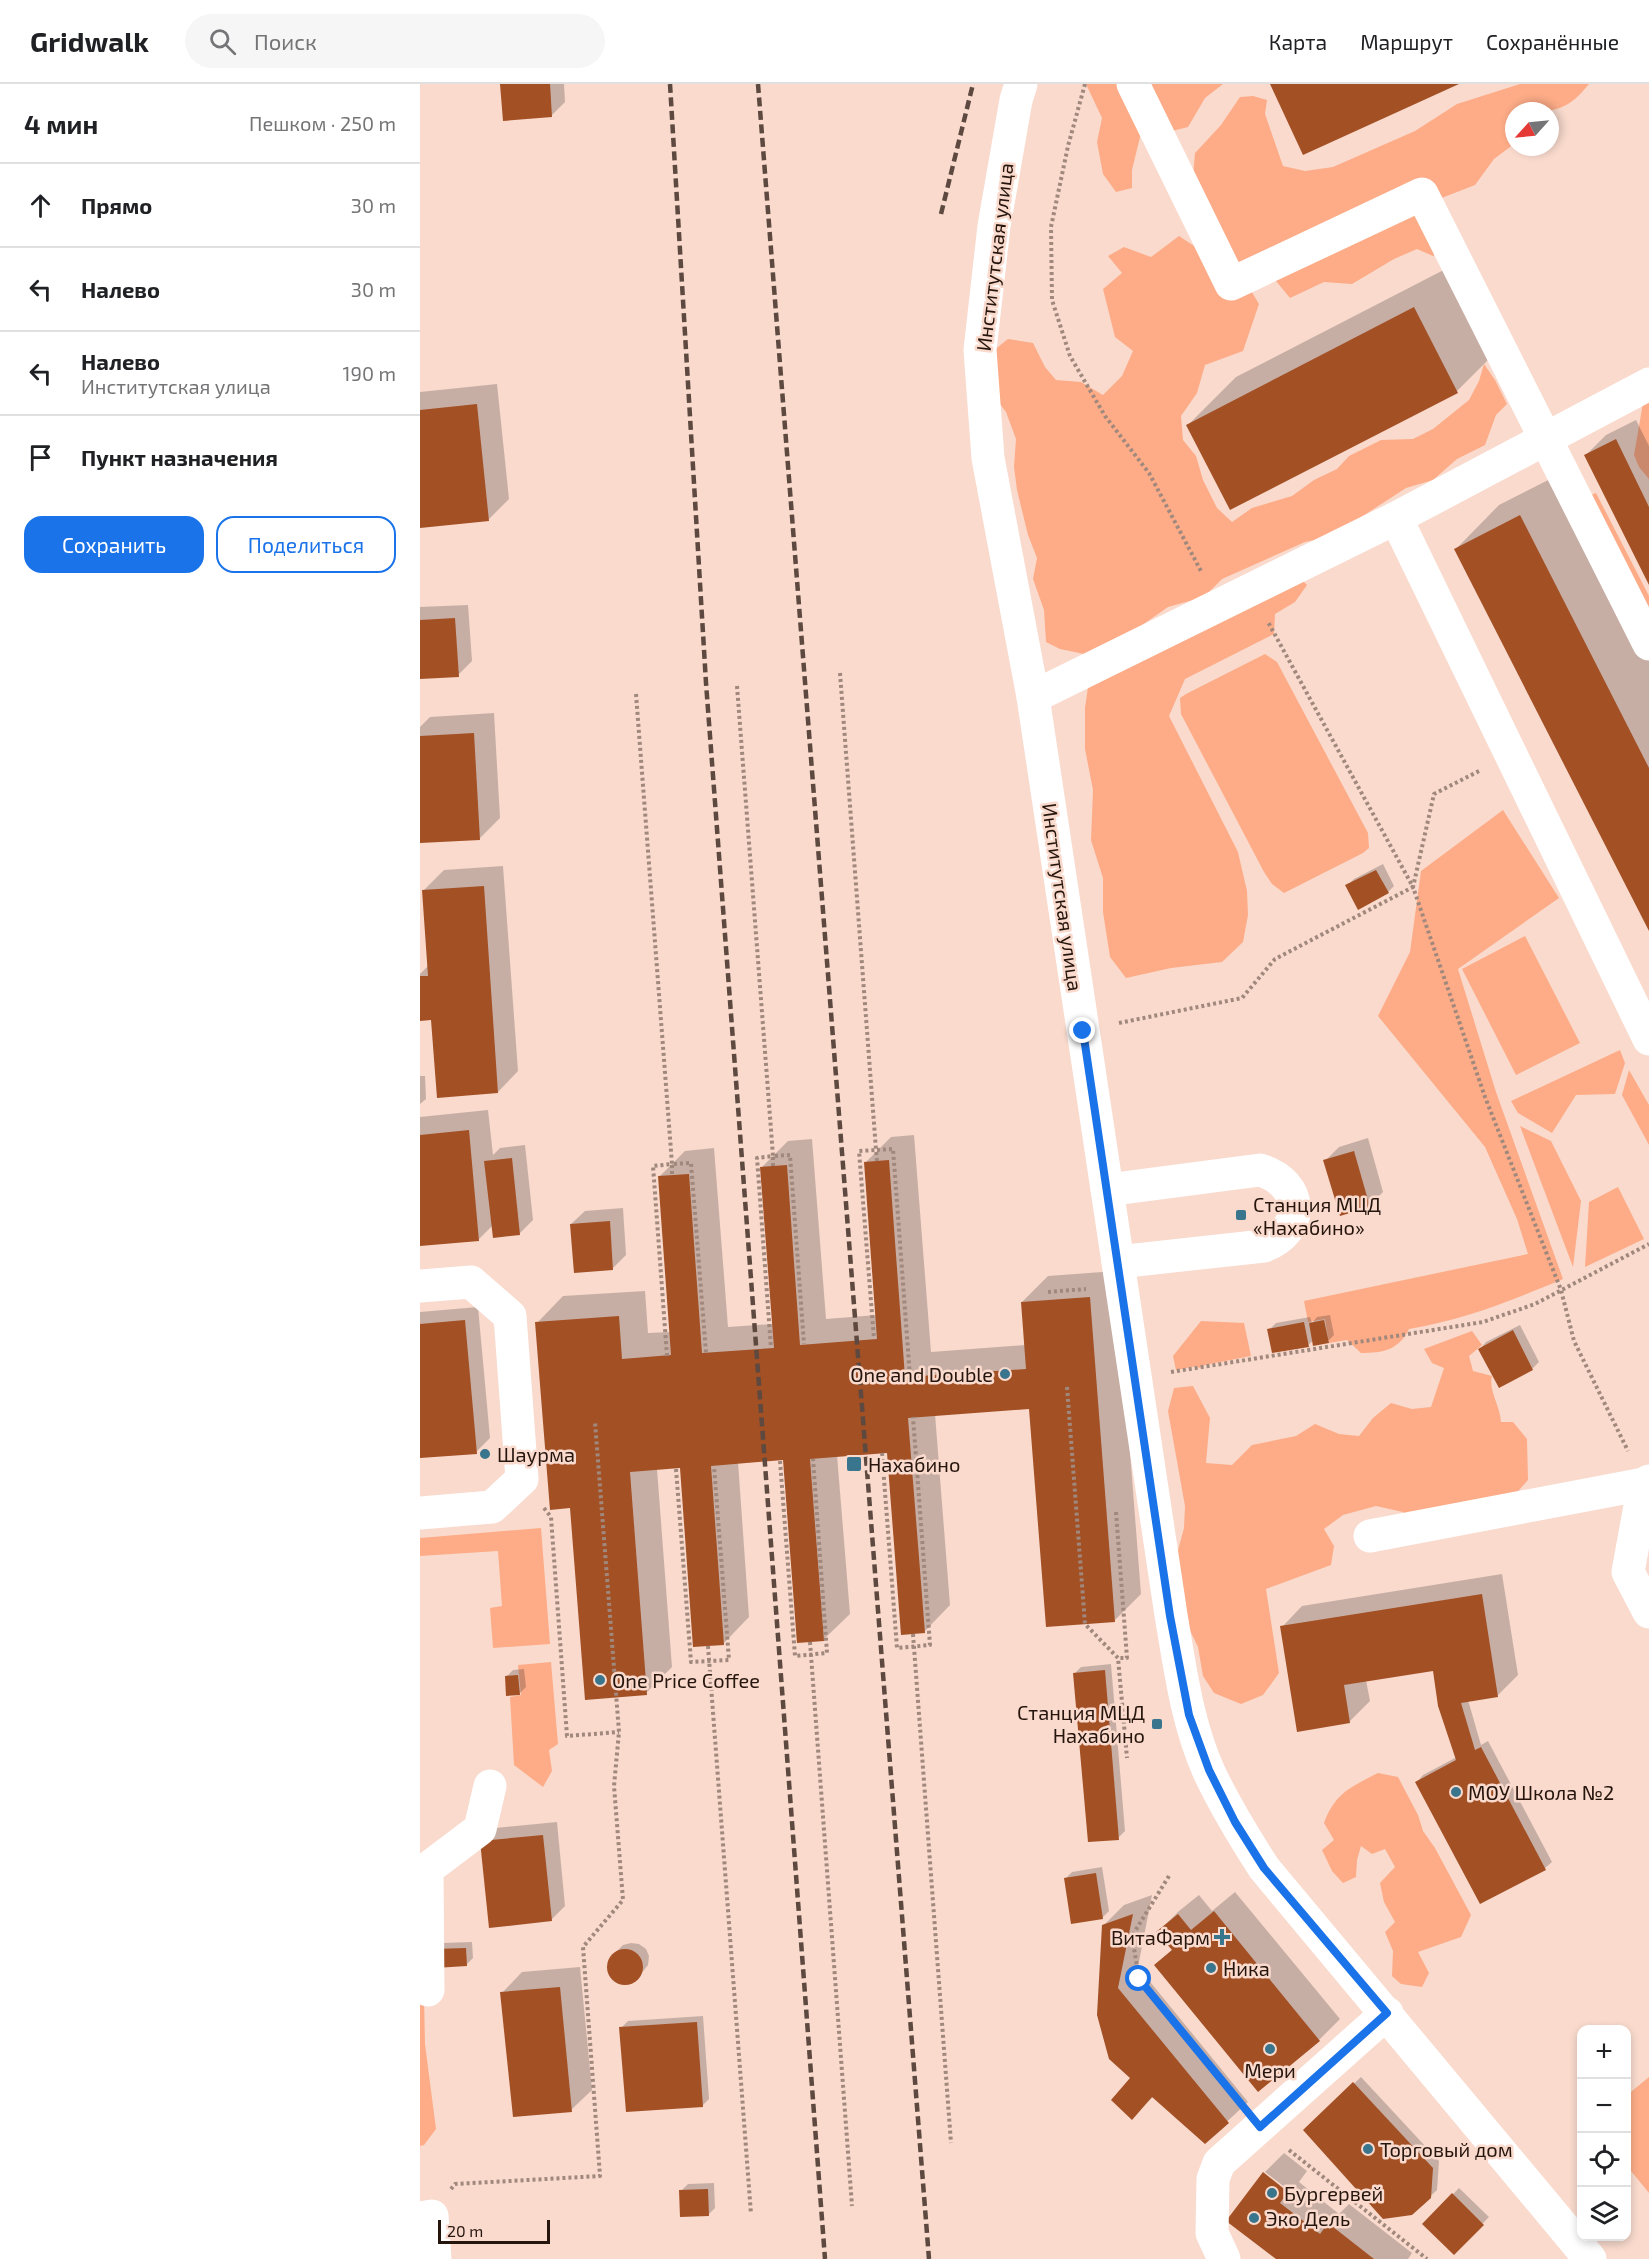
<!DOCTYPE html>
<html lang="ru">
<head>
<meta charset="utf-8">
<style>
	:root { --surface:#fff; --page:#f6f6f6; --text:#202124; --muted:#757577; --line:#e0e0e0; --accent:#1a73e8 }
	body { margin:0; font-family:"Exo 2",sans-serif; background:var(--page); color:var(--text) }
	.controls { position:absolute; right:18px; bottom:18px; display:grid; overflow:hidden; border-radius:12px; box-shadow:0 3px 9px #0003 }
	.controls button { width:54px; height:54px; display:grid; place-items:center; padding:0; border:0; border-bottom:2px solid var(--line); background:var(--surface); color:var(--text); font:30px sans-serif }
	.compass { position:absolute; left:1085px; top:18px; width:54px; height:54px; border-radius:50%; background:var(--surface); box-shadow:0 3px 9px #0003; rotate:243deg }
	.scale { position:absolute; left:18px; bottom:15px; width:112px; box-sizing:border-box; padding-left:6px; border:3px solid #26150d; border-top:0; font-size:16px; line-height:21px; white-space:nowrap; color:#26150d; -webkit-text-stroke:4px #f9dacd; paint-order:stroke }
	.stop { position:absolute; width:18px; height:18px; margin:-14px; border:4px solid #1a73e8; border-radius:50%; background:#fff }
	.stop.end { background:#1a73e8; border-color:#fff; box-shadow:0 2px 6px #0008 }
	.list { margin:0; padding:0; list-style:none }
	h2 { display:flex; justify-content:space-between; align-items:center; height:78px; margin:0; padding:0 24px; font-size:26px }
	h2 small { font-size:20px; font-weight:400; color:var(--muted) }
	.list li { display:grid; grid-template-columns:39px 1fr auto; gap:18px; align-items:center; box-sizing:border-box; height:84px; padding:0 24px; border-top:2px solid var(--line) }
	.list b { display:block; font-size:22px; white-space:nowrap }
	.list p { margin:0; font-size:20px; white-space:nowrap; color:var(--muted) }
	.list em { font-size:20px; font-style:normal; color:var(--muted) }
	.actions { display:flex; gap:12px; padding:18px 24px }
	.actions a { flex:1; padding:14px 0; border:2px solid var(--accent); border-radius:18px; text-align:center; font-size:21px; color:var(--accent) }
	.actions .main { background:var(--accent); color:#fff }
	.icon { flex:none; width:33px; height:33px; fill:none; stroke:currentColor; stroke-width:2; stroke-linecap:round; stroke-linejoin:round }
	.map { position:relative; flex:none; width:1229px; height:2175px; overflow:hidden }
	header { display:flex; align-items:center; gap:36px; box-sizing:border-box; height:84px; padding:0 30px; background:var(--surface); border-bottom:2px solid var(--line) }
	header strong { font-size:28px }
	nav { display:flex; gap:33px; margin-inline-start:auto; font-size:21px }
	.search { width:420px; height:54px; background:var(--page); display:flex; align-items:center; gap:15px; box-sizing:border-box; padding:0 21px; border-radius:33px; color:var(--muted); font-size:22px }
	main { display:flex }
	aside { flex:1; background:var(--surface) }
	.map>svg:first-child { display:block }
	.green { fill:#fdac87 }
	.shadow { fill:#0003 }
	.building { fill:#a35025 }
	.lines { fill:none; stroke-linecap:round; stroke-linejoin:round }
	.path { stroke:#a1887d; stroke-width:4; stroke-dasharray:3 3; stroke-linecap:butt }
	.minor { stroke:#fff; stroke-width:33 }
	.rail { stroke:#5d493f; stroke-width:4.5; stroke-dasharray:9 4.5; stroke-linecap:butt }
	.route { stroke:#1a73e8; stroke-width:8 }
	.poi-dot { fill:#39758c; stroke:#f9dacd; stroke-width:2 }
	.labels { text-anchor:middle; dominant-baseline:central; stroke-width:5; stroke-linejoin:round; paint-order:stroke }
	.street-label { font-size:20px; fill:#26150d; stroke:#f9dacd }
	.poi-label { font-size:20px; fill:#26150d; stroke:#f9dacd; text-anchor:start }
</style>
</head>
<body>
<header>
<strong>Gridwalk</strong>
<div class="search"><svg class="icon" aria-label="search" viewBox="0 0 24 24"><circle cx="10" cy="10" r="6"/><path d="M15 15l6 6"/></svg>Поиск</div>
<nav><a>Карта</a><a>Маршрут</a><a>Сохранённые</a></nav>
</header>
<main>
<aside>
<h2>4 мин<small>Пешком · 250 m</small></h2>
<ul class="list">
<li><svg class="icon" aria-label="ahead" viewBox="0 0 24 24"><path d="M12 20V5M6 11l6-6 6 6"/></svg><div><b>Прямо</b></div><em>30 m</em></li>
<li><svg class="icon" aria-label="left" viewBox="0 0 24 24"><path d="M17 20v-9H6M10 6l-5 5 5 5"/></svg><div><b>Налево</b></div><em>30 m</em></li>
<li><svg class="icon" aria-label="left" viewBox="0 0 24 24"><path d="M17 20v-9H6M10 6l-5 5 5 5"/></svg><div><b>Налево</b><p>Институтская улица</p></div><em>190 m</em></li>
<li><svg class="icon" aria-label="arrive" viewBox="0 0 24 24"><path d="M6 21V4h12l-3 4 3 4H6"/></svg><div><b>Пункт назначения</b></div></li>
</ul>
<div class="actions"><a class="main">Сохранить</a><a>Поделиться</a></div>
</aside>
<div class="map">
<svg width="1229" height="2175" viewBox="0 0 1229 2175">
	<rect width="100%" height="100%" fill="#f9dacd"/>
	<g class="green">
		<polygon points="666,0 803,0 785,14 768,43 740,50 721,49 712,86 712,104 696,108 683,90 677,58 682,34"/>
		<path d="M1100,0H1169C1144,31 1131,27 1094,27V60L1074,75L1055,101L1019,115L1032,159L1013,172L997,165L974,175L932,200L904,198L870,214L846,185L820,182L771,115L775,69L801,41L820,13L833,12L847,16L845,30L863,82L885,87L913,83L995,47L1037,20Z"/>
		<polygon points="759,152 824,195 839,220 823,267 785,281 777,309 761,332 763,356 776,372 783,396 797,424 812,438 832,424 872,412 894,396 917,385 929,372 961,356 993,355 1013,345 1049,316 1059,297 1064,280 1075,296 1087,320 1076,331 1065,361 1037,375 1013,396 986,404 912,452 885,458 802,495 784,513 748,523 718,544 669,571 640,565 626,558 624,526 613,495 617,474 608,451 597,406 594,383 596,355 586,328 570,307 568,271 588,255 613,259 625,283 636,296 661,298 683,311 702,292 713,267 695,253 683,205 702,189 688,172 704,163 731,173"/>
		<polygon points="1229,311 1229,395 1219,383 1214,371 1224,313"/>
		<polygon points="1176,409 1229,512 1229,535 1171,411"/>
		<polygon points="876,490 887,501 875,518 855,530 854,550 765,595 749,632 818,768 827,807 828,831 823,858 802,878 751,884 706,894 690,873 683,828 683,794 671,756 673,706 665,665 665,624 669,596"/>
		<polygon points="845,570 857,578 948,749 949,764 943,769 864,809 852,800 844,788 761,630 760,614 766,610"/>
		<path d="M1083,726L1139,814L1038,885L1076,1008L1143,1195C1090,1217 1046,1235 989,1245C979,1266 963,1269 941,1269L927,1256L909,1259L905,1235L888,1238L884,1217L1108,1170L1097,1135L1065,1063L958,932L990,868L1001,787Z"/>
		<polygon points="1105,852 1160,959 1096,991 1042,885"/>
		<polygon points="1200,966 1205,979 1195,1010 1156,1011 1132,1049 1098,1029 1091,1017"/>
		<polygon points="1209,986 1229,1021 1229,1061 1202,1011"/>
		<polygon points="1100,1042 1131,1057 1161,1117 1153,1183"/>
		<polygon points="1198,1103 1224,1155 1165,1183 1169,1118"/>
		<polygon points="781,1237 824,1239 831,1272 785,1281 779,1284 777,1282 756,1286 753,1272"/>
		<path d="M1052,1247L1062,1261L1049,1272L1053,1287L1072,1292C1068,1306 1080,1321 1081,1338H1093L1107,1355L1108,1396L1081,1426L998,1450L983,1428L956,1422L923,1431L904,1445L914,1462L911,1481L846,1505L859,1589L843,1611L821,1620L794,1609L783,1592L778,1563L762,1530L754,1481L764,1444L765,1422L748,1327L754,1304L773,1302L790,1334L786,1379L812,1381L832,1361L876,1352L895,1340L919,1350L939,1352L953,1334L971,1319L992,1325L1011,1323L1024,1284L1012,1279L1004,1265Z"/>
		<polygon points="121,1444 130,1560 73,1564 70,1524 82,1522 78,1467 0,1472 0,1454"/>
		<polygon points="131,1578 138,1660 129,1666 132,1687 123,1703 94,1681 90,1613 101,1611 98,1581"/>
		<path d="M958,1689L978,1693L998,1731L1003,1747L1015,1764L1051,1831L1041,1853L998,1868L1009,1889L1002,1903L981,1900L972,1892L973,1867L965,1848L975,1838L964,1818L960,1799L975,1783L965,1765L952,1770L941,1762L937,1776L936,1793L923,1799L912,1787L902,1766L914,1756L904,1739C915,1709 931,1703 958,1689Z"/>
		<polygon points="0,1908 4,1914 5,1960 16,2045 4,2061 0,2062"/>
		<polygon points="1229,1993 1229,2109 1207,2082 1206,2012"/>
	</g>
	<g class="shadow">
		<polygon points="81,0 144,0 145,18 131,32"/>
		<polygon points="1043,176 1085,259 1037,307 811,424 768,341 816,293"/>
		<polygon points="77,300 89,415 68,436 0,443 0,308"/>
		<polygon points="1216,336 1229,362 1229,498 1166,371 1186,351"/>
		<polygon points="1144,388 1229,556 1229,844 1036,465 1079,421"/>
		<polygon points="48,521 52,577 38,591 0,593 0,523"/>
		<polygon points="74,629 80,734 59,755 0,758 0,643 10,633"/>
		<polygon points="963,780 974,802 968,808 927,802 934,795"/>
		<polygon points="83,782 98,987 78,1008 12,935 0,934 0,890 9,881 3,807 24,786"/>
		<polygon points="0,992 5,992 6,1015 0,1020"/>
		<polygon points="68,1026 73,1071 80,1064 105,1061 113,1136 99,1150 73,1141 58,1156 0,1161 0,1033"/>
		<polygon points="494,1051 511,1268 605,1261 602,1218 628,1192 696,1187 721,1510 695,1536 611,1323 515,1330 530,1521 504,1548 468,1368 417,1371 430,1530 403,1556 365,1375 318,1378 329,1533 303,1560 261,1383 237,1385 252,1583 226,1609 152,1423 117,1239 143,1212 225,1207 228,1249 251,1248 239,1093 265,1067 294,1064 308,1243 353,1240 342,1083 368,1057 392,1055 406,1235 457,1231 445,1079 471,1053"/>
		<polygon points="948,1054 963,1108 950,1121 921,1130 905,1077 919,1063"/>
		<polygon points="203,1124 206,1171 192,1185 151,1140 165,1127"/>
		<polygon points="58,1223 70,1354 56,1368 0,1373 0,1228"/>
		<polygon points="910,1231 914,1251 908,1257 894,1256 888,1261 849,1246 856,1239 890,1233 892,1239 897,1233"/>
		<polygon points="1100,1241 1119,1278 1112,1285 1060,1265 1066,1258"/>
		<polygon points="1082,1490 1098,1591 1078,1611 1048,1616 1061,1661 1068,1657 1132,1778 1125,1784 1061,1818 997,1698 1003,1691 1037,1673 1014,1585 946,1596 950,1617 929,1638 862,1543 882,1522"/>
		<polygon points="691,1580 705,1747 698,1754 655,1589 661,1583"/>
		<polygon points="104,1585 106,1603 99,1610 86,1593 93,1586"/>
		<polygon points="137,1738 145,1822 131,1836 62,1758 76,1744"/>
		<polygon points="682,1783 689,1827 682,1834 646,1794 652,1788"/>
		<polygon points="815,1808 920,1935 899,1956 838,2006 736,1881 753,1865 738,1848 759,1827 779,1811 792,1827"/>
		<polygon points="732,1811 718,1883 828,2018 785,2058 734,2012 712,2033 713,1994 684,1841 704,1821"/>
		<polygon points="52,1858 53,1874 46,1881 17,1883 22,1859"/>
		<polygon points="211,1859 219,1860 226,1865 229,1872 228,1881 217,1895 210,1899 202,1900 194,1897 189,1890 188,1882 190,1874 203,1861"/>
		<polygon points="160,1883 172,2006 151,2026 82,1909 102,1888"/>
		<polygon points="283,1932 289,2015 282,2022 201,1944 208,1937"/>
		<polygon points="941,1993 1019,2077 1017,2106 992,2130 885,2046"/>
		<polygon points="864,2069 887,2087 879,2098 919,2130 929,2120 992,2169 988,2175 858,2175 808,2136 844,2089 844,2091 873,2114 875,2111 845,2088"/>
		<polygon points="294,2099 295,2124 289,2130 261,2107 268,2100"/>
		<polygon points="1039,2104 1069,2133 1034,2169 1004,2140"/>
	</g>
	<g class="building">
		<polygon points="80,0 130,0 132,33 83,37"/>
		<polygon points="850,0 1039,0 883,71"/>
		<polygon points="994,223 1038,309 810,426 766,341"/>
		<polygon points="57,320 69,437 0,444 0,326"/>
		<polygon points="1196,355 1229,423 1229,501 1164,371"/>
		<polygon points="1100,431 1229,684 1229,847 1034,465"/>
		<polygon points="35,534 39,593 0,595 0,536"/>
		<polygon points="54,649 60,756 0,759 0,652"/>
		<polygon points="956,786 969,809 938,826 925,801"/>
		<polygon points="64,802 78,1009 17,1014 11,936 0,937 0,892 8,892 2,806"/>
		<polygon points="49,1046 59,1157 0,1162 0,1051"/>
		<polygon points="934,1067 950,1123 920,1132 903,1076"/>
		<polygon points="92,1074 100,1151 73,1154 64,1077"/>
		<polygon points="469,1076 485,1293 606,1285 601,1218 670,1213 695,1538 626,1543 609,1325 488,1334 505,1549 481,1551 467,1369 390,1375 404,1557 377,1559 363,1376 291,1382 304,1561 288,1562 273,1563 260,1384 210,1388 227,1611 165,1616 150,1424 130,1426 115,1238 199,1232 202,1275 251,1271 238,1092 269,1090 282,1269 354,1264 340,1083 367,1081 380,1261 457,1255 444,1078"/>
		<polygon points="190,1137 193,1186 154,1189 150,1140"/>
		<polygon points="45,1236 57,1370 0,1374 0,1240"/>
		<polygon points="904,1236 909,1259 893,1262 889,1239"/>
		<polygon points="884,1238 889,1263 852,1269 847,1245"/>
		<polygon points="1093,1246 1113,1286 1079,1304 1058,1265"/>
		<polygon points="1062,1510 1078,1613 1041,1619 1055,1666 1061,1663 1126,1786 1060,1820 995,1698 1036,1676 1018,1622 1013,1587 924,1601 930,1639 877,1648 860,1542"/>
		<polygon points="685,1586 699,1756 668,1758 653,1589"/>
		<polygon points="98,1591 100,1611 86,1612 85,1592"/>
		<polygon points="123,1751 132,1837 69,1844 60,1757"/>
		<polygon points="676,1789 683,1835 651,1840 644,1794"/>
		<polygon points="794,1827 900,1957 838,2008 734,1881 752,1866 736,1848 758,1830 771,1846"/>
		<polygon points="713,1830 698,1904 809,2039 785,2060 732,2013 712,2036 691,2016 710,1994 689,1975 677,1931 682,1841"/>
		<polygon points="46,1864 47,1882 15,1884 14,1865"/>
		<circle cx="205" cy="1883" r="18"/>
		<polygon points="140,1903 152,2028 93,2033 80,1908"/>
		<polygon points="277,1938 283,2023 206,2028 199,1943"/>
		<polygon points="933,1998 1013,2084 1011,2114 992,2131 963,2135 883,2046"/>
		<polygon points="843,2088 868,2108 860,2119 886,2139 900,2150 908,2139 954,2175 856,2175 806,2137"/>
		<polygon points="288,2105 289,2132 260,2133 259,2106"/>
		<polygon points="1032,2109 1064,2141 1034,2171 1002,2140"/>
	</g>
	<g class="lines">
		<g class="path">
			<polyline points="665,0 648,62 631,143 632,216 650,272 685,332 729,389 782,489"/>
			<polyline points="420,589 456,1066 439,1067 454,1255"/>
			<polyline points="317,602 353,1072 337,1074 351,1264"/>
			<polyline points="216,610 252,1080 233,1082 247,1272"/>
			<polyline points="1059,687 1014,710 993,803 1065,1013 1141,1206 1154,1257 1208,1367"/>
			<polyline points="699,939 822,914 855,875 993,803 848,538"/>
			<polyline points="457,1077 456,1066 473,1065 490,1293"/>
			<polyline points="353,1082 353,1072 370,1071 384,1260"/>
			<polyline points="252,1090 252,1080 271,1079 286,1269"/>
			<polyline points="628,1208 666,1205"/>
			<polyline points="751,1288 1063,1238 1115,1220 1229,1160"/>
			<polyline points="647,1303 665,1540 698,1574 707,1674"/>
			<polyline points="462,1369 477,1564 510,1561 493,1333"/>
			<polyline points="360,1377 375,1572 407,1569 393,1375"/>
			<polyline points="256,1385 271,1578 309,1576 294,1382"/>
			<polyline points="124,1424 131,1433 147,1652 199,1648"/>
			<polyline points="696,1428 707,1574 698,1574"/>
			<polyline points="493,1550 531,2059"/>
			<polyline points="390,1558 432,2122"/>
			<polyline points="288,1562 331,2130"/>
			<polyline points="749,1792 712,1852 719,1895 817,2015"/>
			<polyline points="869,2066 1007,2175"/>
			<polyline points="31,2105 35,2100 180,2092 163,1863 203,1816 194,1702 199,1648 175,1338"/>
		</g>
		<g class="minor">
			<path d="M601,0L596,16L574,142L560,266L568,374L613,613L751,1531C760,1584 767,1639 789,1688C805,1722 824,1753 844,1784L1170,2175"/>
			<polyline points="713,0 811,200 1002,110 1229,560"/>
			<polyline points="976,434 1229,955"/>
			<polyline points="613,613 976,434 1229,300"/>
			<path d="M687,1106L840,1086C884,1099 886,1146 844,1162L698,1178"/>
			<polyline points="0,1202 51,1198 90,1232 102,1395 72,1423 0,1429"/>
			<polyline points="1224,1400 1208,1488 1229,1528"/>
			<polyline points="950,1452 1224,1400 1229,1397"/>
			<polyline points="8,1906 7,1785 60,1745 70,1702"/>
			<polyline points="0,2134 12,2132 15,2175"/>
			<polyline points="804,2175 792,2149 793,2095 799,2079 967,1929"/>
		</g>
		<g class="rail">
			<polyline points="250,0 286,599 405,2175"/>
			<polyline points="338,0 509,2175"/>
			<polyline points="521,130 553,0"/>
		</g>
	</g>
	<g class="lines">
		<polyline class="route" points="663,947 750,1532 769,1631 789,1686 815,1738 844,1784 967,1929 840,2043 719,1895"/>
	</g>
	<g class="poi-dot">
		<rect x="815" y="1125" width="12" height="12" rx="3"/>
		<circle cx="585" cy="1290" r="6"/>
		<circle cx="65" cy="1370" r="6"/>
		<rect x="426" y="1372" width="16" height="16" rx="3"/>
		<circle cx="180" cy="1596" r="6"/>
		<rect x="731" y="1634" width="12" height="12" rx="3"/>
		<circle cx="1036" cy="1708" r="6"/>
		<path d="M799 1844h6v6h6v6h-6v6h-6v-6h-6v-6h6z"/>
		<circle cx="791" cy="1884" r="6"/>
		<circle cx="850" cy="1965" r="6"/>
		<circle cx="948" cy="2065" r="6"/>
		<circle cx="852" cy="2109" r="6"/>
		<circle cx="834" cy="2134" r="6"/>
	</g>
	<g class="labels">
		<g class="street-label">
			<text transform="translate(574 173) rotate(-83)">Институтская улица</text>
			<text transform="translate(643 813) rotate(82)">Институтская улица</text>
		</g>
		<g class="poi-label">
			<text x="833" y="1120">Станция МЦД<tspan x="833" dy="23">«Нахабино»</tspan></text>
			<text x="573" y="1290" text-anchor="end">One and Double</text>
			<text x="77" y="1370">Шаурма</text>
			<text x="448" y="1380">Нахабино</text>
			<text x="192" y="1596">One Price Coffee</text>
			<text x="725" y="1628" text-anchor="end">Станция МЦД<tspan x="725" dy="23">Нахабино</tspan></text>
			<text x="1048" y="1708">МОУ Школа №2</text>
			<text x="790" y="1853" text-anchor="end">ВитаФарм</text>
			<text x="803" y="1884">Ника</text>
			<text x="850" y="1986" text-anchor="middle">Мери</text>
			<text x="960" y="2065">Торговый дом</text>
			<text x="864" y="2109">Бургервей</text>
			<text x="846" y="2134">Эко Дель</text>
		</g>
	</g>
</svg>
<div class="controls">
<button>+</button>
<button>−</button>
<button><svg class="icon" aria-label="locate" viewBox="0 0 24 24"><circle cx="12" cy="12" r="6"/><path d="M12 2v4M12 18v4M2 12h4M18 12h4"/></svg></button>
<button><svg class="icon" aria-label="layers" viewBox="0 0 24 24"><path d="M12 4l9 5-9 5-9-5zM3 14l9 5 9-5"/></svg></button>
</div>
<svg class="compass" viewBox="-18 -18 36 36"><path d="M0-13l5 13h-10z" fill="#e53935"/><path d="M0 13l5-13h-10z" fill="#757577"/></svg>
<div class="scale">20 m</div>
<div class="stop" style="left:719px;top:1895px"></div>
<div class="stop end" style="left:663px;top:947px"></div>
</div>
</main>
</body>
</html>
